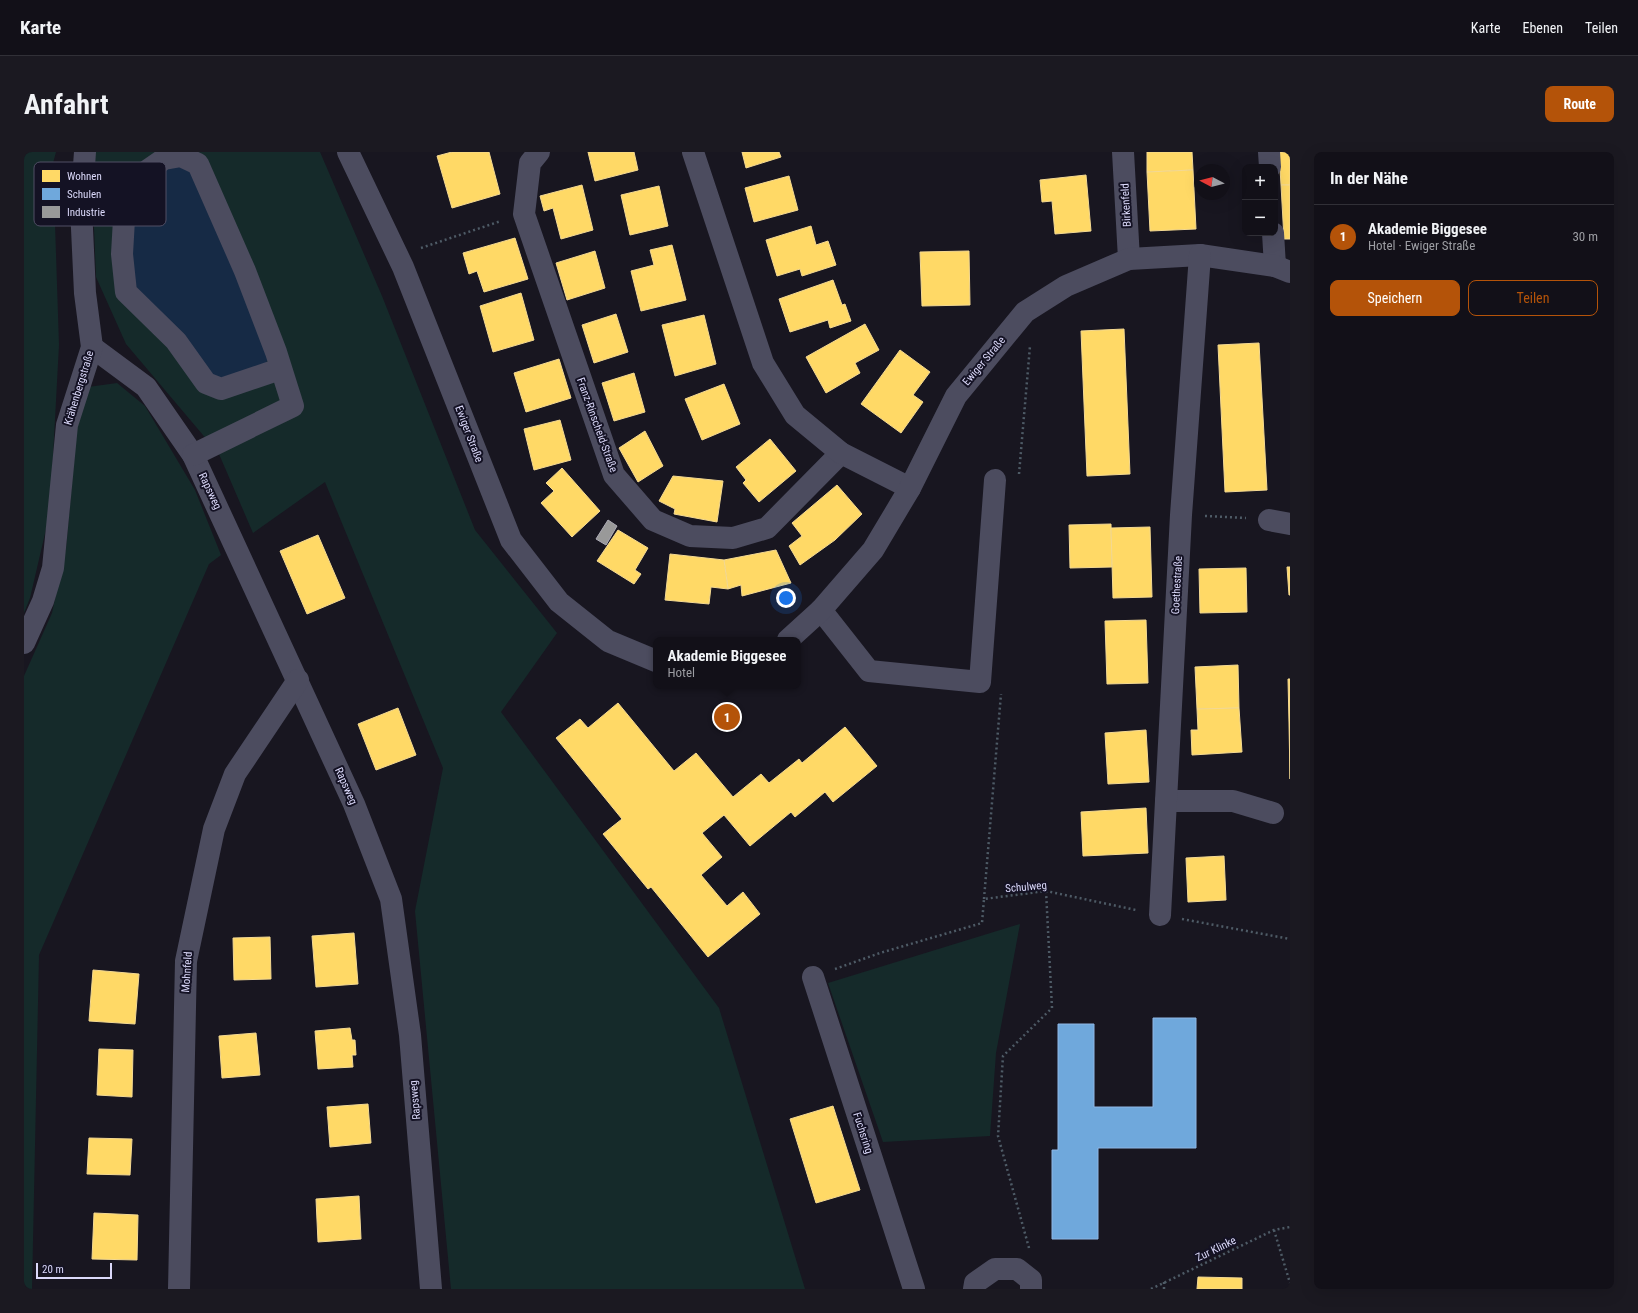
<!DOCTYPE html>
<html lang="de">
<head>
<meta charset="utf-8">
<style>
	:root { --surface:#121018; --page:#1b1921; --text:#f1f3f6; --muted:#9c9da2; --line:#313037; --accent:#b45309 }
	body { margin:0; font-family:"Roboto Condensed",sans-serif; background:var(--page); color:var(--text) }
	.controls { position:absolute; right:12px; top:12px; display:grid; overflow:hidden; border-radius:8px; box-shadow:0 4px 16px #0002 }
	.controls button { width:36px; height:36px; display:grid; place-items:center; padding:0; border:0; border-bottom:1px solid var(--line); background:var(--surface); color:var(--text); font:20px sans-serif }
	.compass { position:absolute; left:1170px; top:12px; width:36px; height:36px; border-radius:50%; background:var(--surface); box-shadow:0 4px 16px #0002; rotate:277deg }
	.scale { position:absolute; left:12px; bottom:10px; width:76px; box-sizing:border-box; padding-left:4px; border:2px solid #dbd9fa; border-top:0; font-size:11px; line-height:14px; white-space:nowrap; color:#dbd9fa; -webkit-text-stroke:3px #141224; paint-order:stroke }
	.you { position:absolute; left:762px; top:446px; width:14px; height:14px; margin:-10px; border:3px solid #fff; border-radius:50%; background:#1a73e8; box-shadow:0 0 0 6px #1a73e833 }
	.badge { display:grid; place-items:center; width:26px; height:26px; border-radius:50%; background:var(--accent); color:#fff; font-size:13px; font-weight:700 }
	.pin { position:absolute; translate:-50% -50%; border:2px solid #fff; box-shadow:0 1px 4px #0006 }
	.popup { position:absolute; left:629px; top:485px; width:148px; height:52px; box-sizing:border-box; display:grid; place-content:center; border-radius:8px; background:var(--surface); filter:drop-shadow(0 1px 3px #0005); font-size:13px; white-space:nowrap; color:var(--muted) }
	.popup b { font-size:15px; color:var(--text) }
	.popup::after { content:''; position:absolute; left:50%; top:100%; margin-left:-8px; border:8px solid transparent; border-top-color:var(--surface) }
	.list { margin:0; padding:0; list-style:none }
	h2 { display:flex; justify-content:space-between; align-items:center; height:52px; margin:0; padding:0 16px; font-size:17px }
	h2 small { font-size:13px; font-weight:400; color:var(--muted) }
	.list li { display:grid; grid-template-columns:26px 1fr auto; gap:12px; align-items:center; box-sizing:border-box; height:64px; padding:0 16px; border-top:1px solid var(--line) }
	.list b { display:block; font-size:15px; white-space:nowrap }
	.list p { margin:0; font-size:13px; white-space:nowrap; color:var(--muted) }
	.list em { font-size:13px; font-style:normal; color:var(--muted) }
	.actions { display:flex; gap:8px; padding:12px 16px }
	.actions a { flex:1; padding:9px 0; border:1px solid var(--accent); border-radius:8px; text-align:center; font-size:14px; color:var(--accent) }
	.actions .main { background:var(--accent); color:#fff }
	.map { position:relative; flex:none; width:1266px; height:1137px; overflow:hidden; border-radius:8px }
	header { display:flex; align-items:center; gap:24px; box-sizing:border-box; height:56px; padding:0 20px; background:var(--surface); border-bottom:1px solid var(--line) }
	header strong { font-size:19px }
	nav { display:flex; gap:22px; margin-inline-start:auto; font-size:14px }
	.intro { display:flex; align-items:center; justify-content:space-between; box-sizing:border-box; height:96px; padding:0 24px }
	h1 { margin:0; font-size:28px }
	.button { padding:10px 18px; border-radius:8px; background:var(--accent); color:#fff; font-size:14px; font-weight:700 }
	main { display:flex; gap:24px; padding:0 24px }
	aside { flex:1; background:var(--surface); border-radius:8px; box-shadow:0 4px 16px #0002 }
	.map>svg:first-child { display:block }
	.green { fill:#152a2a }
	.water { fill:#162a45 }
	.homes { fill:#ffd966; stroke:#f4d992 }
	.schools { fill:#6fa8dc; stroke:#8fb7e5 }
	.industry { fill:#999; stroke:#adacb6 }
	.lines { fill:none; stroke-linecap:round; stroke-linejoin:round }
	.path { stroke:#4e5b66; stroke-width:2.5; stroke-dasharray:2 3; stroke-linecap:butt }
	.minor { stroke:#4c4c5f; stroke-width:22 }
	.labels { text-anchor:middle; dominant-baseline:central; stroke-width:4; stroke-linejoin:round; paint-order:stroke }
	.street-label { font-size:11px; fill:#dbd9fa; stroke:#141224 }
	.key { fill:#141224; stroke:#504e64; stroke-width:1 }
	.key-label { font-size:11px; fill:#dbd9fa }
</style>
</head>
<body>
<header>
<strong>Karte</strong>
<nav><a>Karte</a><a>Ebenen</a><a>Teilen</a></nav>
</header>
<div class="intro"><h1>Anfahrt</h1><a class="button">Route</a></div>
<main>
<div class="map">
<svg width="1266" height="1137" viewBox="0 0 1266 1137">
	<rect width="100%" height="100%" fill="#181620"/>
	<g class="green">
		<polygon points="0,0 32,0 29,11 35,193 26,360 6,446 0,461"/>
		<polygon points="71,0 296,0 358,144 451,378 533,481 477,560 695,856 781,1137 427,1137 391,759 419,616 301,330 229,381 195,302 102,192 72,125 68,27"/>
		<polygon points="93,231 121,254 171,338 197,403 185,412 15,803 8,1137 0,1137 0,524 28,461 42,396 51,299 51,261 64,235"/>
		<polygon points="996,772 972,901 966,984 859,990 804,831"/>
	</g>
	<polygon class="water" points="145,12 168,15 246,201 241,214 211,227 186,225 109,137 104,101 112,36"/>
	<g class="homes">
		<polygon points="428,0 465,0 476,42 428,56 413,4"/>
		<polygon points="564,0 610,0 614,18 571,29"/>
		<polygon points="718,0 755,0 757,5 722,16"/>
		<polygon points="1123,0 1168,0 1169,18 1123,20"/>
		<polygon points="1255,0 1266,0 1266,33 1257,33"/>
		<polygon points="1169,18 1172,77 1126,79 1123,20"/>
		<polygon points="1062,23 1067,79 1031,82 1028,49 1018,50 1016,28"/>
		<polygon points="765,24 774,58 730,70 721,36"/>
		<polygon points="558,33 569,78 537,87 529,56 520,59 516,44"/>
		<polygon points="1257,33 1266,33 1266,87 1260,87"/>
		<polygon points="635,34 644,74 606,83 597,43"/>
		<polygon points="787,74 792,93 804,89 812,113 778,124 776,117 753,124 742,88"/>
		<polygon points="491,86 504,127 460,140 453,119 445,122 439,101"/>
		<polygon points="648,93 662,148 617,159 607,119 630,113 626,98"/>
		<polygon points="571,99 581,136 543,148 532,111"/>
		<polygon points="945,99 946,153 898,154 896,100"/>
		<polygon points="809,128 818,153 821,152 827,169 806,176 804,168 766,180 755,147"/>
		<polygon points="497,141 510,188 469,200 456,154"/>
		<polygon points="592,162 604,200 570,211 558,173"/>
		<polygon points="680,163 692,212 651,224 638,173"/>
		<polygon points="841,172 855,198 831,211 836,221 802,241 782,205"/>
		<polygon points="1100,177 1106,322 1063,324 1057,179"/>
		<polygon points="1235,191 1243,338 1201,340 1194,193"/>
		<polygon points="876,198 906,220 889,243 899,250 877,281 837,252"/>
		<polygon points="535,207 547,246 502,260 490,221"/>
		<polygon points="610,221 621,260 590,269 578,231"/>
		<polygon points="700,232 716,272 678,288 661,247"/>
		<polygon points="536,268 547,308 510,318 500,277"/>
		<polygon points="621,279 639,314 614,330 595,296"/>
		<polygon points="746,287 772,319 735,350 719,331 722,328 712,315"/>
		<polygon points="538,316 576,359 548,385 517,351 530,339 522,331"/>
		<polygon points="649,324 699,329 693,370 650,362 651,357 635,349"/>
		<polygon points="813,333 838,362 811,388 776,413 765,394 778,384 768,371"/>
		<polygon points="1087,372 1088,415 1046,416 1045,373"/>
		<polygon points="1126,375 1128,445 1089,446 1087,376"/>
		<polygon points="594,378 624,396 611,418 617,422 610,432 573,409"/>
		<polygon points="294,383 321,446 283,462 256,399"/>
		<polygon points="752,398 767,431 718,444 717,433 704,437 700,408"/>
		<polygon points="646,402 700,408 704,437 687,435 685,452 641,448"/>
		<polygon points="1263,415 1266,415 1266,443 1265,443"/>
		<polygon points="1222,416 1223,460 1176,461 1175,417"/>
		<polygon points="1122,468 1124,531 1083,532 1081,469"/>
		<polygon points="1214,513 1215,556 1173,557 1171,515"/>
		<polygon points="1264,527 1266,527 1266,571 1265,571"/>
		<polygon points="594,551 650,619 672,601 709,645 737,622 745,631 775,607 778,611 821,575 853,614 809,650 801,640 771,665 767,660 726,694 700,663 678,681 698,705 677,723 703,754 719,740 736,762 684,805 627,735 624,737 579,682 598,667 532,586 556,567 564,576"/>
		<polygon points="374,556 392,603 352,618 334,572"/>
		<polygon points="1215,556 1218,600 1168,603 1167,578 1174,578 1173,557"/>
		<polygon points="1265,571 1266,571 1266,627"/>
		<polygon points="1122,578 1125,630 1084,632 1081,581"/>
		<polygon points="1122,656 1124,701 1059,704 1057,660"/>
		<polygon points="1200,704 1202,748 1164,750 1162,706"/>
		<polygon points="330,781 334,832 292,835 288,784"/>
		<polygon points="246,785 247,827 210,828 209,786"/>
		<polygon points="69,818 115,822 111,872 65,869"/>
		<polygon points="326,876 328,888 331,888 332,903 328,903 329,915 294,917 291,879"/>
		<polygon points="232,881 236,923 198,926 195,884"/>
		<polygon points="75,897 109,898 108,945 73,943"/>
		<polygon points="344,952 347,991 306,995 303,955"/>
		<polygon points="809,954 836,1038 792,1051 766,967"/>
		<polygon points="65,986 108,987 106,1023 63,1022"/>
		<polygon points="335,1044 337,1087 294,1090 292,1047"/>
		<polygon points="70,1061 114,1063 113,1108 68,1107"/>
		<polygon points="1174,1125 1218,1126 1218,1137 1173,1137"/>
	</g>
	<polygon class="schools" points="1129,866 1172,866 1172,996 1074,996 1074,1087 1028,1087 1028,998 1034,998 1034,872 1070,872 1070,955 1129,955"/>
	<polygon class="industry" points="584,368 593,374 582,393 572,387"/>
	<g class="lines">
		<g class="path">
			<polyline points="397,96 477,69"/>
			<polyline points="995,322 1006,194"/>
			<polyline points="1181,364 1222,366"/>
			<polyline points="960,747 977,542"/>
			<polyline points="1158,767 1266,787"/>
			<polyline points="811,817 856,801 958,771 960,747 1022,739 1112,758"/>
			<polyline points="1250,1078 1266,1131"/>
			<polyline points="1005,1096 974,984 979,904 1028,856 1022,739"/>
			<polyline points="1127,1137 1250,1078 1266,1075"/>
			<polyline points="1140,1137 1140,1130"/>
		</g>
		<g class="minor">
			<polyline points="324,0 379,115 487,388 535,450 584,489 632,509"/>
			<polyline points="515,0 506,11 500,62 590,323 629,368 666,384 709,386 743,376 817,301"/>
			<polyline points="669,0 739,211 771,263 817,301 886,336"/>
			<polyline points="1099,0 1105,107"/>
			<polyline points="1245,0 1246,15"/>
			<polyline points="1249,81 1251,114"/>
			<polyline points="68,195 122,235 169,303 330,652 367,747 386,883 407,1137"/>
			<polyline points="169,303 269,254 252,200 221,119 174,12 157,4 140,7 108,29 101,50 98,102 102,140 152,189 182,231 197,237 256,217"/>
			<polyline points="1245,368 1266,372"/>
			<polyline points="797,458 845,519 956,530 971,328"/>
			<polyline points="764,488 797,458 849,398 886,336 932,244 1001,160 1042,134 1105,107 1176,103 1251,114 1266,120"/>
			<polyline points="0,491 19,449 29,416 43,273 68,195 61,141 57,55 61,0"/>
			<polyline points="1142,649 1209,649 1249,661"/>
			<polyline points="1136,763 1157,363 1176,103"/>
			<polyline points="789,825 890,1137"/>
			<polyline points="155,1137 162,809 190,677 211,622 274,528"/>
			<polyline points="950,1137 951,1131 971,1117 993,1117 1007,1128 1007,1137"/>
		</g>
	</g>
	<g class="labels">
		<g class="street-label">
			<text transform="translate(1102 53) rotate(-93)">Birkenfeld</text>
			<text transform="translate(960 209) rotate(-50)">Ewiger Straße</text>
			<text transform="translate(55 236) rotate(-73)">Krähenbergstraße</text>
			<text transform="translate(573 273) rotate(70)">Franz-Rinscheid-Straße</text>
			<text transform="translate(445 282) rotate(69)">Ewiger Straße</text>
			<text transform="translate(186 339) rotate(65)">Rapsweg</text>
			<text transform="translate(1153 433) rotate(-87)">Goethestraße</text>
			<text transform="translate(322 634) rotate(66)">Rapsweg</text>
			<text transform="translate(1002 735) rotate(-5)">Schulweg</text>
			<text transform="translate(163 820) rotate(-86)">Mohnfeld</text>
			<text transform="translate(391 948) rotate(-95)">Rapsweg</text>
			<text transform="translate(839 981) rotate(72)">Fuchsring</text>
			<text transform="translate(1192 1097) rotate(-26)">Zur Klinke</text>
		</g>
	</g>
	<rect x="10" y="10" width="132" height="64" rx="6" class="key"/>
	<rect x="18" y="18" width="18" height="12" fill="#ffd966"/>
	<rect x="18" y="36" width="18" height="12" fill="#6fa8dc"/>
	<rect x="18" y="54" width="18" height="12" fill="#999"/>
	<g class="key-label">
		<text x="43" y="28">Wohnen</text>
		<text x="43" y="46">Schulen</text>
		<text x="43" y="64">Industrie</text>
	</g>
</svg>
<div class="controls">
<button>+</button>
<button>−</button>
</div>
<svg class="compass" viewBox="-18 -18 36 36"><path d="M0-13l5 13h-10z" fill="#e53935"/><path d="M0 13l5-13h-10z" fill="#9c9da2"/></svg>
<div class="scale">20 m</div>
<div class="you"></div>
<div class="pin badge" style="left:703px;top:565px">1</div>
<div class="popup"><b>Akademie Biggesee</b>Hotel</div>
</div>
<aside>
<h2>In der Nähe<small></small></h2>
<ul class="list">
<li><span class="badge">1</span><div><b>Akademie Biggesee</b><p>Hotel · Ewiger Straße</p></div><em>30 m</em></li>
</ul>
<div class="actions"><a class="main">Speichern</a><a>Teilen</a></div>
</aside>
</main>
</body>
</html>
